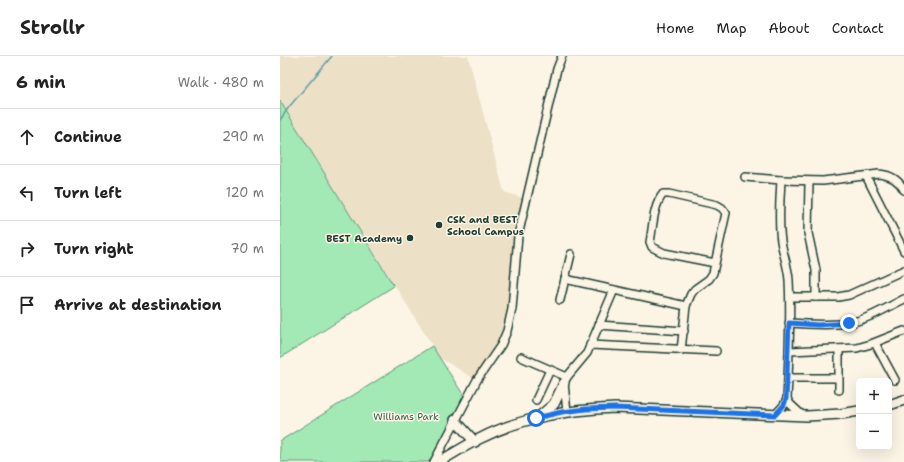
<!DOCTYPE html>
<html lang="en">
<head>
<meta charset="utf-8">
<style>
	:root { --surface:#fff; --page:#f2f2f2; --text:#222; --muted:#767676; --line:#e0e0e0 }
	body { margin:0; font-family:"Shantell Sans",sans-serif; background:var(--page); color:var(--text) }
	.controls { position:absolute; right:12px; bottom:12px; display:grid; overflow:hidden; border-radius:6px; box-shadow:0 4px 16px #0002 }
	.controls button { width:36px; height:36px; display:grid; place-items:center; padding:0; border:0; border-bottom:1px solid var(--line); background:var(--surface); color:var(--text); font:20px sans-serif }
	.stop { position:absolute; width:12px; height:12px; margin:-9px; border:3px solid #1a73e8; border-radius:50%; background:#fff }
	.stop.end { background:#1a73e8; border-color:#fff; box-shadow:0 1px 4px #0008 }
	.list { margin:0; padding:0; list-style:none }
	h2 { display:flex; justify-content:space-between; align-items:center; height:52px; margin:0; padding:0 16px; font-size:17px }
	h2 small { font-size:13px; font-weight:400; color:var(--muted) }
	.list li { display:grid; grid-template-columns:26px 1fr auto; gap:12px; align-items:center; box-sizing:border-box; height:56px; padding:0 16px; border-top:1px solid var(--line) }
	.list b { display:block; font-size:15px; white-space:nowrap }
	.list em { font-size:13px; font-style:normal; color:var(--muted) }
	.icon { flex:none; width:22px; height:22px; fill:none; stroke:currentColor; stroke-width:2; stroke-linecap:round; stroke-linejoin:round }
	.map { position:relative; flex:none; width:624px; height:406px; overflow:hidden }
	header { display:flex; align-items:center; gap:24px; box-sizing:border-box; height:56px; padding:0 20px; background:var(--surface); border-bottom:1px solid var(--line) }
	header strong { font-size:19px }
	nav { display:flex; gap:22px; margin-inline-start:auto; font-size:14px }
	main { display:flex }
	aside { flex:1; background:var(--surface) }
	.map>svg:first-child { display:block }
	.built { fill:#ece0c7 }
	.green { fill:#a2e9b6; stroke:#609375 }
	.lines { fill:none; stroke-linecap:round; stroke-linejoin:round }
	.stream { stroke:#629ea0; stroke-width:1.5 }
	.minor-casing { stroke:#1f3d34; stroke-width:10 }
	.major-casing { stroke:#1f3d34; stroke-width:12 }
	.minor { stroke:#fcf5e5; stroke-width:7 }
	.major { stroke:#fcf5e5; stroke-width:9 }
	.route { stroke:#1a73e8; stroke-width:5 }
	.poi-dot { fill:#1f3d34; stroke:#fcf5e5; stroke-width:1.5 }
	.labels { text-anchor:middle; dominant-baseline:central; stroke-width:3; stroke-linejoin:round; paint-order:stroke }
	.poi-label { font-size:10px; font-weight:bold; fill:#1f3d34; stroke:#fcf5e5; text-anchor:start }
	.park-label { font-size:10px; fill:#395f4e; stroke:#fcf5e5 }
</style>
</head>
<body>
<header>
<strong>Strollr</strong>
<nav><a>Home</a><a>Map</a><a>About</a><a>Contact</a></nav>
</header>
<main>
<aside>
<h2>6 min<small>Walk · 480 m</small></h2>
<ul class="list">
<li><svg class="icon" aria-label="ahead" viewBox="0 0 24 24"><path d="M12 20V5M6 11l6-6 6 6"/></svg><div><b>Continue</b></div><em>290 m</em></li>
<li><svg class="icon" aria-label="left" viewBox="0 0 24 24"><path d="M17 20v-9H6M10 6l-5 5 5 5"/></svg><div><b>Turn left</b></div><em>120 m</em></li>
<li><svg class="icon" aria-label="right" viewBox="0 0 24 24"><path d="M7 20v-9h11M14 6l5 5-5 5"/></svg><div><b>Turn right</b></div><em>70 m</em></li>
<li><svg class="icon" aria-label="arrive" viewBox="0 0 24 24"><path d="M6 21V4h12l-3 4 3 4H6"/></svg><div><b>Arrive at destination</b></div></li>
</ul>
</aside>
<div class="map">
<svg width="624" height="406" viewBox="0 0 624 406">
	<rect width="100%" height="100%" fill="#fcf5e5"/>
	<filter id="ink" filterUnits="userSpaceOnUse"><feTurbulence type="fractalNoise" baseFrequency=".025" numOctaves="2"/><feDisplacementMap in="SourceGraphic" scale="8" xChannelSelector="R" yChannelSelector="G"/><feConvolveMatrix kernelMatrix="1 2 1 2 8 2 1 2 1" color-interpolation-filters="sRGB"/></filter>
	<g filter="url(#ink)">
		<polygon class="built" points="0,0 188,0 224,136 246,143 227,275 196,324 160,302 0,45"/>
		<g class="green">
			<polygon points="0,45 114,230 0,302"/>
			<polygon points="152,290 186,343 154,406 0,406 0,385"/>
		</g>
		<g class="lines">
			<polyline class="stream" points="0,64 9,51 52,0"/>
			<defs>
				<g id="minor">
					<polyline points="586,120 624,195"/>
					<path d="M465,121L501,124C500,144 498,165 501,185C503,198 508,210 509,224C511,263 509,304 507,343L504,349L495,359"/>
					<path d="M501,124L543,125L599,118C610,119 619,124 624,134"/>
					<polyline points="529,126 528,177 536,214 536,241"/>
					<polyline points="285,223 406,250"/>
					<polyline points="510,241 558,241 569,239 624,214"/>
					<polyline points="280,244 291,198"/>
					<path d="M509,267C529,268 550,270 569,267C589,263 606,252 624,243"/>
					<polyline points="319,269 404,275"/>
					<polyline points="595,287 615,324"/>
					<polyline points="310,289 436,295"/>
					<polyline points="559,293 559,334"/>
					<path d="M401,294L406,250L411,238L415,233L429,223L433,217L446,157L442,152L437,149L389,138H383C373,150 373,171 370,186L372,191L384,197L435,207"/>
					<polyline points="509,295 577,292 591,288 624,275"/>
					<polyline points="241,301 287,321"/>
					<polyline points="508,322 558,322"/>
					<polyline points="507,343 510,348 523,360"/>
					<polyline points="256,344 270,314"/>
					<polyline points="287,356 284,327 287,321 307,297 334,234"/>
					<polyline points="154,406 197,324 221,289 227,275 232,253 238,180 277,13 282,0"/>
				</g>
				<g id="major">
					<polyline points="609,349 624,344"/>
					<polyline points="261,359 274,348 284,327"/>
					<polyline points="175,364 195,386"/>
					<path d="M159,406C172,398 185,390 199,383C242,361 288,354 335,352L527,360L561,358L579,355"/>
				</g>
			</defs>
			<use href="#minor" class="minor-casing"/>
			<use href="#major" class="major-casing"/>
			<use href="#minor" class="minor"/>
			<use href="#major" class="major"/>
		</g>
	</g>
	<g class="lines" filter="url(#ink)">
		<polyline class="route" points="256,362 282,356 306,353 335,352 495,359 504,349 506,343 509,267 538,269 569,267"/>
	</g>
	<g class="poi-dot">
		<circle cx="159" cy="169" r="4"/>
		<circle cx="130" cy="182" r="4"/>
	</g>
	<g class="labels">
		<g class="poi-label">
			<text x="167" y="163">CSK and BEST<tspan x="167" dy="12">School Campus</tspan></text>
			<text x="122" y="182" text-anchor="end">BEST Academy</text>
		</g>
		<g class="park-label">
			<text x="126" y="360">Williams Park</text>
		</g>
	</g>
</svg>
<div class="controls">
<button>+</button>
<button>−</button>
</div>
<div class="stop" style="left:256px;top:362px"></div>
<div class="stop end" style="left:569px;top:267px"></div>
</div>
</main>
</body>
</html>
